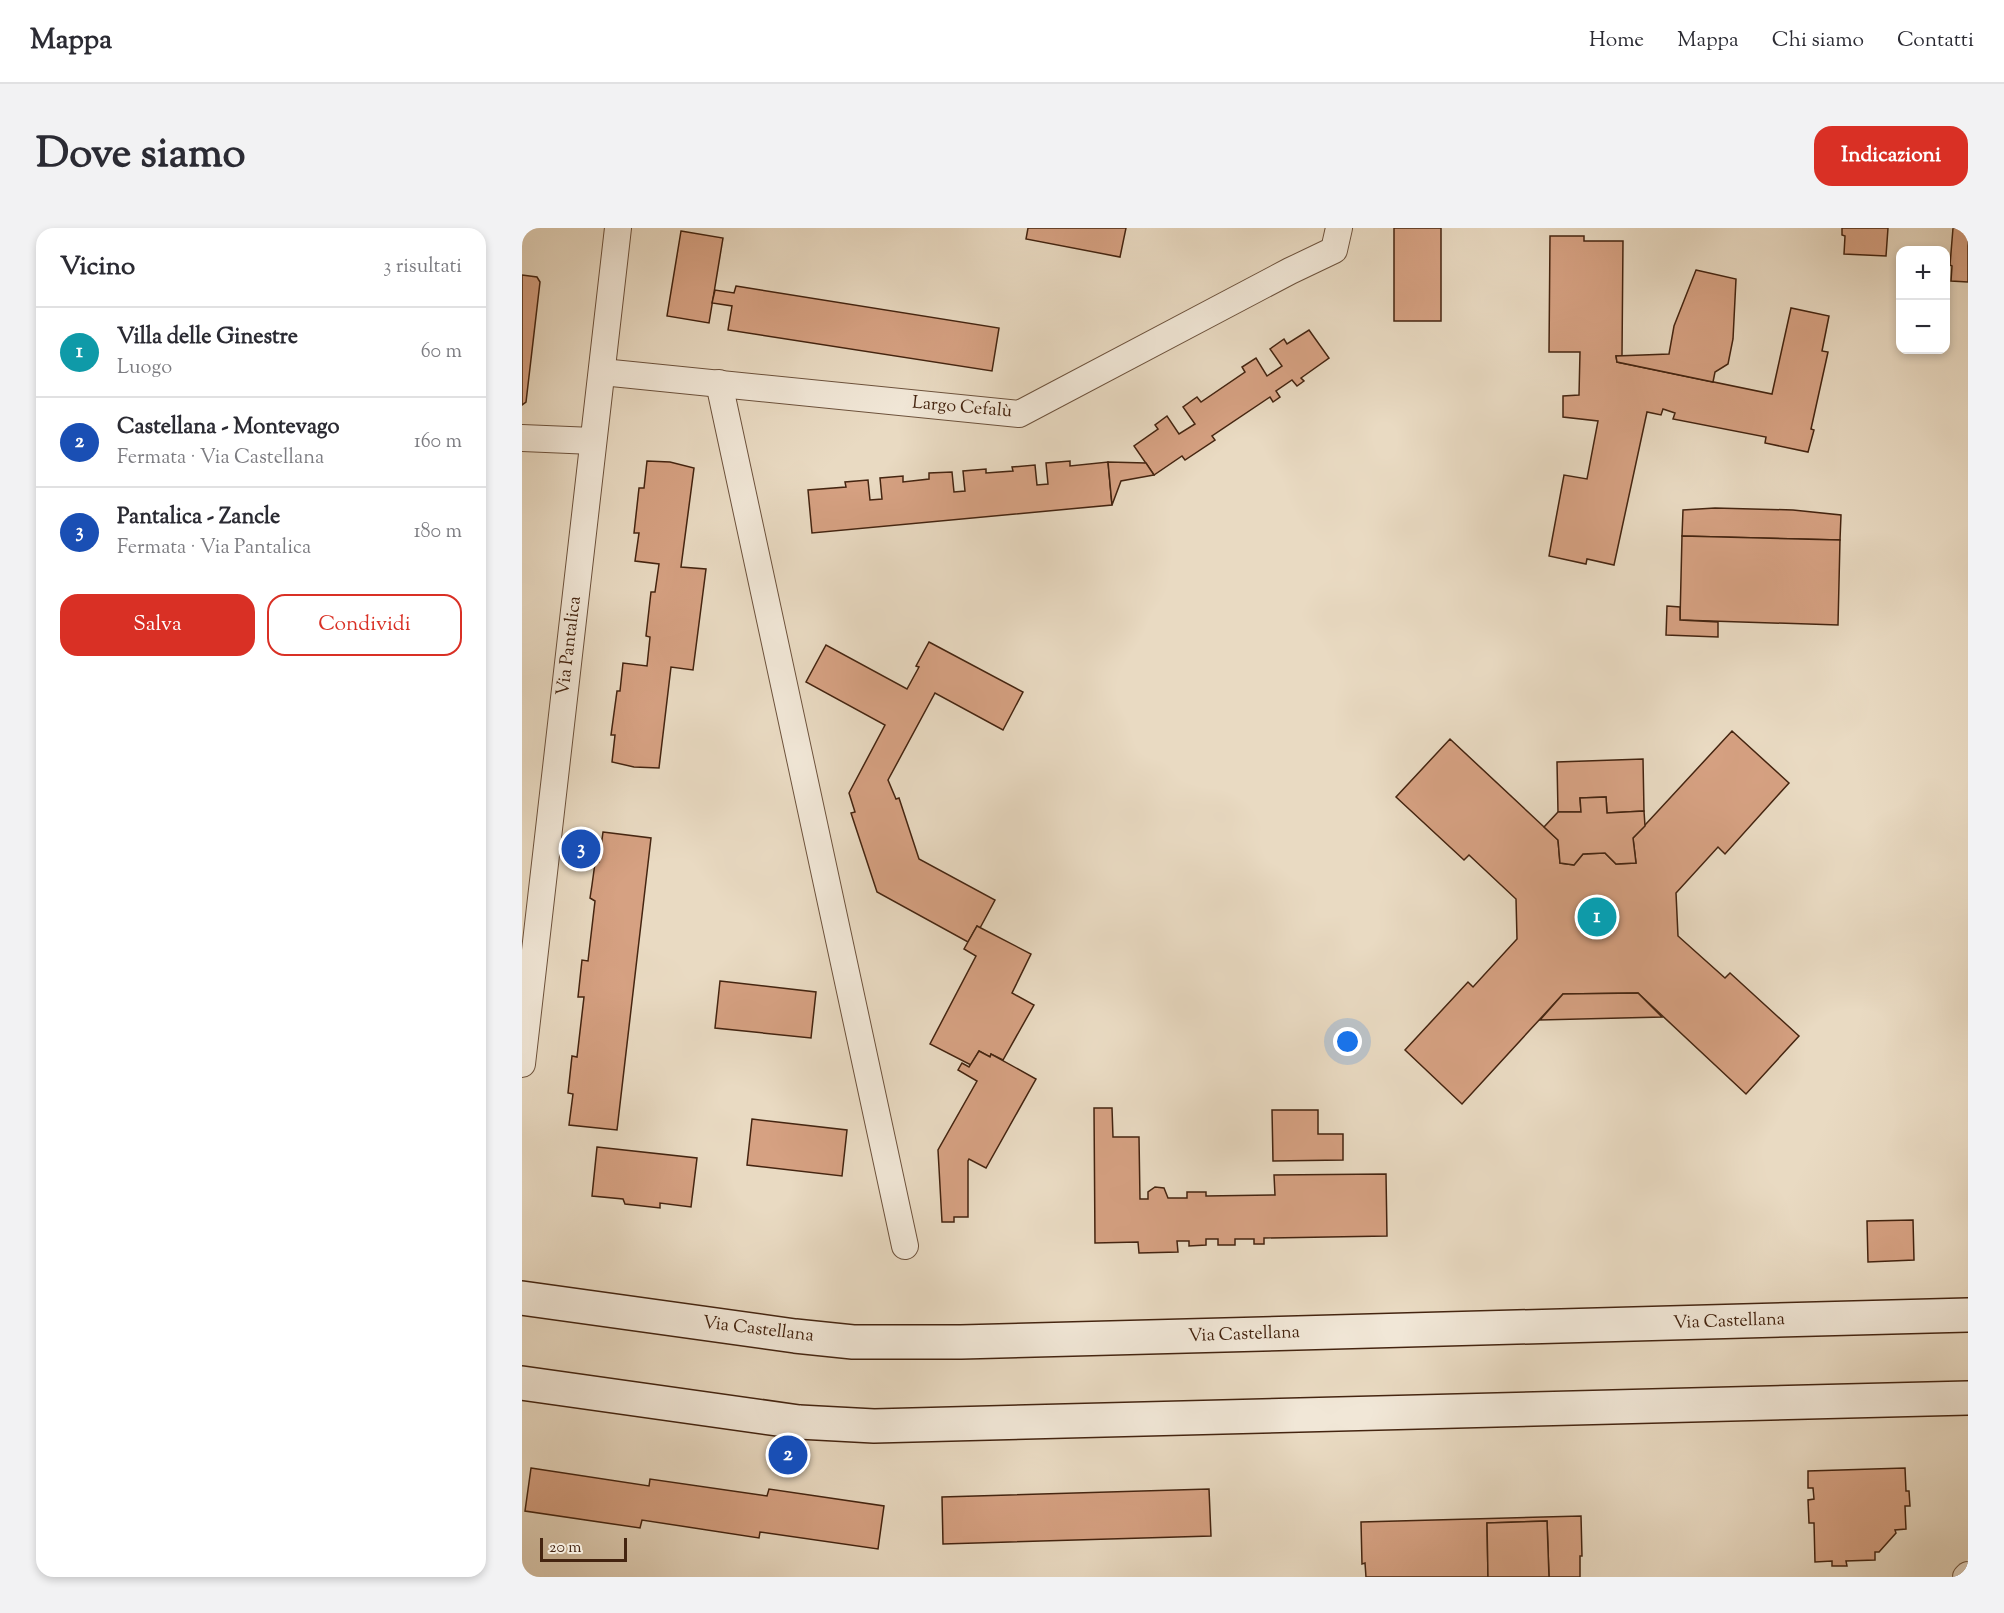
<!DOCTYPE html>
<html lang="it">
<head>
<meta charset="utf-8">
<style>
	:root { --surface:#fff; --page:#f2f2f3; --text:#2b2b33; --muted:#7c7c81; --line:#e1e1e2; --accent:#d93025 }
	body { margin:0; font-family:"Sorts Mill Goudy",serif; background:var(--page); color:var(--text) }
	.controls { position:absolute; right:18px; top:18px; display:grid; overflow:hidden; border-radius:12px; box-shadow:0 3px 9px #0003 }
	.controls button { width:54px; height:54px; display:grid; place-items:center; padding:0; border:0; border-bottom:2px solid var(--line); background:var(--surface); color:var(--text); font:30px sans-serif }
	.scale { position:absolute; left:18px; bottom:15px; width:87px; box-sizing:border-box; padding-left:6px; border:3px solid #442410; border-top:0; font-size:16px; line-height:21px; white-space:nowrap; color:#442410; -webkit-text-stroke:4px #f1e7d7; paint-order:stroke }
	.you { position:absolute; left:826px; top:814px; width:21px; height:21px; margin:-15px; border:4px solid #fff; border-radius:50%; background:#1a73e8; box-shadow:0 0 0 9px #1a73e833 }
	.badge { display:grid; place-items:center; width:39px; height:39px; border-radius:50%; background:var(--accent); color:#fff; font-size:20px; font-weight:700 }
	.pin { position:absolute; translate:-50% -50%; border:3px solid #fff; box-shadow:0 2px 6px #0006 }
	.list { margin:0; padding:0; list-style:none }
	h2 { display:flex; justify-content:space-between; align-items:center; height:78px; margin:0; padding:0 24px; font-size:26px }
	h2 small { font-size:20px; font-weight:400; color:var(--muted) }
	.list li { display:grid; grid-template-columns:39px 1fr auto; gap:18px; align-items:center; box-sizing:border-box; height:90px; padding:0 24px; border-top:2px solid var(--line) }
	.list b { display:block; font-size:22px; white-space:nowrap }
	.list p { margin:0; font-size:20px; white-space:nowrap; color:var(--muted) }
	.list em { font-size:20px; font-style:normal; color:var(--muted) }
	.actions { display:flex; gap:12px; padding:18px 24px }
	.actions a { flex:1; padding:14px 0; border:2px solid var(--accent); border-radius:18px; text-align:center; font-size:21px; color:var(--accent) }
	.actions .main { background:var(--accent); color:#fff }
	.map { position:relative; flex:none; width:1446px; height:1349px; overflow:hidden; border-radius:18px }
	header { display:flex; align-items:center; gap:36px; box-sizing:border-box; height:84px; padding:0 30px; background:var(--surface); border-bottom:2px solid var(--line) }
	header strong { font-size:28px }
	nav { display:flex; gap:33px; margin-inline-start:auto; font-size:21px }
	.intro { display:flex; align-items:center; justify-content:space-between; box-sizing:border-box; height:144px; padding:0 36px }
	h1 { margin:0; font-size:42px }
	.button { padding:15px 27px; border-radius:18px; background:var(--accent); color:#fff; font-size:21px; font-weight:700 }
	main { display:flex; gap:36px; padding:0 36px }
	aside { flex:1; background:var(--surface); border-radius:18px; box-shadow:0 3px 9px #0003 }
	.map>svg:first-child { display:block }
	.building { fill:#d6a182; stroke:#442410; stroke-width:1.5 }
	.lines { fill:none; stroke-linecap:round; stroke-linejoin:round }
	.street-casing { stroke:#6d523c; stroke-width:28 }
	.secondary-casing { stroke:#442410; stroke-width:36 }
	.street { stroke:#f1e7d7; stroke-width:26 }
	.secondary { stroke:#f1e7d7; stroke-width:33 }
	.labels { text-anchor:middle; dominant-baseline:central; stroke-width:4.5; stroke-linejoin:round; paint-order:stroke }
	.street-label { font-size:18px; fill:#442410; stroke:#f1e7d7 }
</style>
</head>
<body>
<header>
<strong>Mappa</strong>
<nav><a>Home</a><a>Mappa</a><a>Chi siamo</a><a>Contatti</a></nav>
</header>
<div class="intro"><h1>Dove siamo</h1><a class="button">Indicazioni</a></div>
<main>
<aside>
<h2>Vicino<small>3 risultati</small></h2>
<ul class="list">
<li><span class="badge" style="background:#0f9aa8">1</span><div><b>Villa delle Ginestre</b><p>Luogo</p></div><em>60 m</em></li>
<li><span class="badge" style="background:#1a4fb4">2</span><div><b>Castellana - Montevago</b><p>Fermata · Via Castellana</p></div><em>160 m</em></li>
<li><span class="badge" style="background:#1a4fb4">3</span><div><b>Pantalica - Zancle</b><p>Fermata · Via Pantalica</p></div><em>180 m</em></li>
</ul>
<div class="actions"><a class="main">Salva</a><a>Condividi</a></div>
</aside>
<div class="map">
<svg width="1446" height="1349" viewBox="0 0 1446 1349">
	<rect width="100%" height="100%" fill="#e9dac2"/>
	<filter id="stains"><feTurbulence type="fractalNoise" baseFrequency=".00333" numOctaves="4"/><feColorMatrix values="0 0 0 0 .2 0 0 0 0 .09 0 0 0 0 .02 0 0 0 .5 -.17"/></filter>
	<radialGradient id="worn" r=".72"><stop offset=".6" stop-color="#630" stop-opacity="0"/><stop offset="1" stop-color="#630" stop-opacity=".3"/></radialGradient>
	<g class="building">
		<polygon points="506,0 604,0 598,29 504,11"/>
		<rect x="872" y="0" width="47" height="93"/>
		<polygon points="1320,0 1366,0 1364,28 1322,26 1323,8 1320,7"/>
		<polygon points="1431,0 1446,0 1446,54 1429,53 1430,38 1428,37"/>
		<polygon points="159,3 201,10 187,95 145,88"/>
		<polygon points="1028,8 1062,8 1062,13 1101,13 1100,128 1094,128 1095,134 1250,166 1269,80 1307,88 1300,123 1306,124 1289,201 1292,202 1286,224 1243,215 1244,209 1151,191 1153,185 1141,181 1139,187 1125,184 1092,337 1065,331 1064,336 1027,328 1042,247 1065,251 1076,193 1041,189 1041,168 1057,167 1058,124 1027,124"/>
		<polygon points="1174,42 1214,51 1211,111 1206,136 1193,144 1191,154 1095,134 1094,128 1147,126 1152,98"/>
		<polygon points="0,47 15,49 18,54 4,174 0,177"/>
		<polygon points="214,58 477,100 470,143 206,102 210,78 190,75 193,62 212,65"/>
		<polygon points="787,102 807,130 779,150 782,153 775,158 770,152 754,163 758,169 751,174 748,169 690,208 693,212 663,232 660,228 632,247 612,218 636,201 633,197 645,188 657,206 673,196 661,179 675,169 679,174 723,144 720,139 734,130 745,148 760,138 748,121 762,111 765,116"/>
		<polygon points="125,233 148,234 172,240 159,339 184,341 171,442 149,439 137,540 112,539 90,534 93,507 89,507 95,463 98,463 101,435 125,438 128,409 124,408 129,364 133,364 137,336 113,333 117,305 112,305 117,260 122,260"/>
		<polygon points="548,233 548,238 586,234 590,277 290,305 286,262 324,259 323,254 346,252 348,272 360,271 358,250 381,248 381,254 407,251 407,245 430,244 432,264 443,263 441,243 464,241 464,245 491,243 490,239 513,237 515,257 526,256 524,235"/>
		<polygon points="586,234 624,235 632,247 599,253 590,277"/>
		<polygon points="1193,280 1271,282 1319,287 1318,312 1160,308 1161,282"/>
		<polygon points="1160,308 1318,312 1316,397 1158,392"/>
		<polygon points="1145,378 1158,379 1158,392 1196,394 1196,409 1144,407"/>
		<polygon points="407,414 501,464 481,502 413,465 366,552 374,571 377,570 397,631 473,672 458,700 455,698 446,714 355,664 329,585 333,584 327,565 363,497 284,454 304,417 385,461 397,439 394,438"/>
		<polygon points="1210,503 1267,555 1203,626 1196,619 1154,665 1156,708 1203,750 1208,745 1277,808 1224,866 1116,765 1041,766 940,876 883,822 946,754 951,759 995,711 994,671 947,627 942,632 874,569 928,511 1036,612 1038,635 1052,637 1061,626 1083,625 1094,636 1114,635 1111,610"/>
		<polygon points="1121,531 1122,583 1085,585 1084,569 1058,570 1059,584 1036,584 1035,534"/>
		<polygon points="1084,569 1085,585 1122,583 1123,598 1111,610 1114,635 1094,636 1083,625 1061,626 1052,637 1038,635 1036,612 1022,599 1036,584 1059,584 1058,570"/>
		<polygon points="81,604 129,610 95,902 47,897 51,866 46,865 50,828 55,829 62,769 56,769 60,732 66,733 73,673 68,670 70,657 73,635 77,634"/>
		<polygon points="455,698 509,726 490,765 512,777 481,832 469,826 468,829 457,823 449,837 408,816 454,728 442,721"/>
		<polygon points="198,753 294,764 289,810 193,800"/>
		<polygon points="1116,765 1140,789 1018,792 1041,766"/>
		<polygon points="457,823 468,829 469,826 514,851 464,940 447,931 446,933 446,989 432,989 432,994 420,994 416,922 455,853 436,842 440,835 447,839"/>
		<polygon points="572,880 590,880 591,909 617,909 618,971 626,971 626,964 633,959 642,960 646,970 665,970 665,964 684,964 684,968 753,967 752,947 864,946 865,1008 742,1010 742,1016 732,1016 732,1011 713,1011 713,1017 696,1017 696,1011 684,1011 684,1017 667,1018 667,1013 655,1013 656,1024 617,1025 616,1014 573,1015"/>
		<polygon points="750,882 796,882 796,906 821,906 821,932 751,933"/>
		<polygon points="230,891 325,902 320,948 225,937"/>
		<polygon points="75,919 175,930 169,979 138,975 138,980 103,976 101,971 70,968"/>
		<polygon points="1391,992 1392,1032 1346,1034 1345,993"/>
		<polygon points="9,1240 127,1258 128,1251 245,1268 247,1261 362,1278 356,1321 238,1304 237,1310 120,1292 118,1300 3,1283"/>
		<polygon points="1383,1240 1384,1263 1387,1263 1388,1278 1383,1278 1384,1301 1373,1302 1374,1305 1357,1324 1353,1324 1353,1332 1324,1333 1325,1338 1310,1338 1310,1333 1293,1334 1292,1295 1287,1295 1286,1272 1292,1271 1291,1260 1286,1260 1286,1243"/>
		<polygon points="687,1261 689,1308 421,1316 420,1269"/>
		<polygon points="1059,1288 1060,1328 1058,1328 1058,1349 1027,1349 1025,1293 965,1295 966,1349 844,1349 843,1335 840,1336 839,1294"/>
		<polygon points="1025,1293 1027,1349 966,1349 965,1295"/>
	</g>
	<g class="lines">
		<defs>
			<g id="street">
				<polyline points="80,144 497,186 768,43 812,22 817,0"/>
				<polyline points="197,155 383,1018"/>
				<polyline points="0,210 71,213"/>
				<polyline points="0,836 96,0"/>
				<polyline points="1444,1349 1446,1347"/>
			</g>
			<g id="secondary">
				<polyline points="0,1070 273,1108 331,1114 439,1114 1446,1087"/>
				<polyline points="0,1155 277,1194 352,1198 1446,1170"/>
			</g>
		</defs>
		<use href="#street" class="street-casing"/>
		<use href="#secondary" class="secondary-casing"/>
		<use href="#street" class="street"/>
		<use href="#secondary" class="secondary"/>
	</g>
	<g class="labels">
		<g class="street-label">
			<text transform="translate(440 180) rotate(5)">Largo Cefalù</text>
			<text transform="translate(48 418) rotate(-83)">Via Pantalica</text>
			<text transform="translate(1207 1094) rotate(-2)">Via Castellana</text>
			<text transform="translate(236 1102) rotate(7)">Via Castellana</text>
			<text transform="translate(722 1107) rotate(-2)">Via Castellana</text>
		</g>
	</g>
	<rect width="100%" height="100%" filter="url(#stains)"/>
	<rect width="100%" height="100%" fill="url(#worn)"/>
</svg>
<div class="controls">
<button>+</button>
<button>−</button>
</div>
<div class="scale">20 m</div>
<div class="you"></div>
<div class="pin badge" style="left:1075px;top:689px;background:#0f9aa8">1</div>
<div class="pin badge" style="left:266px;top:1227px;background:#1a4fb4">2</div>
<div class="pin badge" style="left:59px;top:621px;background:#1a4fb4">3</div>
</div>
</main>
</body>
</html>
